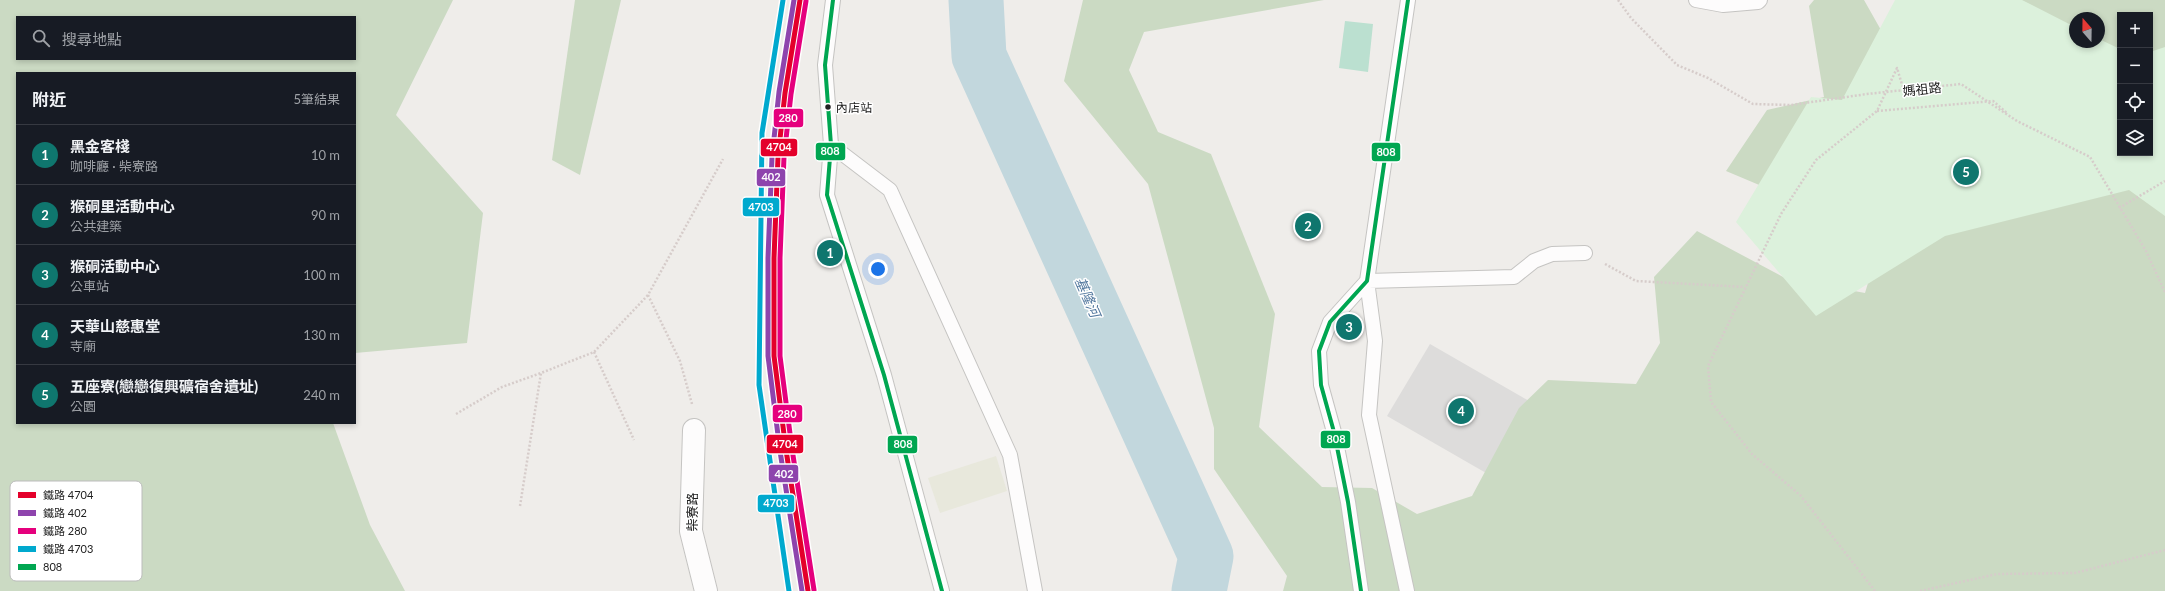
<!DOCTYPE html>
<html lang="zh-TW">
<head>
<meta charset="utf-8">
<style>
	:root { --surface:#171b24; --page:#242831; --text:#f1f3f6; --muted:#9ea1a6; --line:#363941; --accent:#0f766e }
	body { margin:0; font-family:Lato,"Noto Sans TC",sans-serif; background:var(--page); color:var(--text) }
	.controls { position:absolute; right:12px; top:12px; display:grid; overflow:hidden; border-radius:0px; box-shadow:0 2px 6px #0003 }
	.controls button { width:36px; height:36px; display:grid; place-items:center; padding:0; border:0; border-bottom:1px solid var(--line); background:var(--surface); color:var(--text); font:20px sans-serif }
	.compass { position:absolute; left:2069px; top:12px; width:36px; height:36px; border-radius:50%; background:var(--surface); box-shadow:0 2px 6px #0003; rotate:340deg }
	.you { position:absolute; left:878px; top:269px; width:14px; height:14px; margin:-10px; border:3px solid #fff; border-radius:50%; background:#1a73e8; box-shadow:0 0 0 6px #1a73e833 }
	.badge { display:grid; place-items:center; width:26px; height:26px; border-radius:50%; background:var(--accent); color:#fff; font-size:13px; font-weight:700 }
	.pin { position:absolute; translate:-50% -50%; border:2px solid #fff; box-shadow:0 1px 4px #0006 }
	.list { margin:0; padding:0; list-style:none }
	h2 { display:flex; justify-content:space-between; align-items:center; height:52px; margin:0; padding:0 16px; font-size:17px }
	h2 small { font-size:13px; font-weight:400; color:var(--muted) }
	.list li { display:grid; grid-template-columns:26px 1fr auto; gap:12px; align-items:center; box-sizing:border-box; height:60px; padding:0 16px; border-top:1px solid var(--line) }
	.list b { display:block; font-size:15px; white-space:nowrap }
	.list p { margin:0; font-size:13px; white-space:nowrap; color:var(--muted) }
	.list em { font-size:13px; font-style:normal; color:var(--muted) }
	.icon { flex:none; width:22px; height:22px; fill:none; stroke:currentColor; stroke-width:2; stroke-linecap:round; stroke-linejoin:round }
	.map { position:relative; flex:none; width:2165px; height:591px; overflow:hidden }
	.search { position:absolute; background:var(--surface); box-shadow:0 2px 6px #0003; left:16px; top:16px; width:340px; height:44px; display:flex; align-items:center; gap:10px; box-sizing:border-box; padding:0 14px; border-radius:0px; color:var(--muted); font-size:15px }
	.panel { position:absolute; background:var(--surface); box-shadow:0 2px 6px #0003; left:16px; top:72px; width:340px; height:352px; border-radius:0px }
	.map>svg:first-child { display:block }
	.religious { fill:#dddcdb }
	.farmland { fill:#e8e8dc }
	.forest { fill:#cbdac3; fill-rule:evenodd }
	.park { fill:#dcf1dc }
	.pitch { fill:#bbe0d0 }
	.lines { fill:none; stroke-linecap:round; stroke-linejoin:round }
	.river { stroke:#c2d7dd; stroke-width:55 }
	.service-casing { stroke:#c5c4c2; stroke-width:16 }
	.minor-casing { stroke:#c5c4c2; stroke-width:24 }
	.path { stroke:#d6ccca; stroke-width:2.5; stroke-dasharray:2 2; stroke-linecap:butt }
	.service { stroke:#fdfcfc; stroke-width:14 }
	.minor { stroke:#fdfcfc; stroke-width:22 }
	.bus-1-casing { stroke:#fff; stroke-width:7 }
	.bus-1 { stroke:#00a651; stroke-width:4 }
	.rail-1-casing { stroke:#fff; stroke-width:8 }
	.rail-2-casing { stroke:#fff; stroke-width:8 }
	.rail-3-casing { stroke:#fff; stroke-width:8 }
	.rail-4-casing { stroke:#fff; stroke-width:8 }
	.rail-1 { stroke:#e4002b; stroke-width:5 }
	.rail-2 { stroke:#8e44ad; stroke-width:5 }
	.rail-3 { stroke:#e5007d; stroke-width:5 }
	.rail-4 { stroke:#00a9ce; stroke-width:5 }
	.bus-dot { fill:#212121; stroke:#fff; stroke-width:1.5 }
	.labels { text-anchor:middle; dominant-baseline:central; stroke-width:3; stroke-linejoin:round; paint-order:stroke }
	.bus-label { font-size:12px; fill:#212121; stroke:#fff; text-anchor:start }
	.street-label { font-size:13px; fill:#212121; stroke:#fff }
	.water-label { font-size:14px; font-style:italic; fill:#54799f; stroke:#fff }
	.key { fill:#fff; stroke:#bcbcbc; stroke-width:1 }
	.key-label { font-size:11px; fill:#212121 }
	.line-badge { stroke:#fff; stroke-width:1.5 }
	.badge-label { font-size:11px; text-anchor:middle; font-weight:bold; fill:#fff }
</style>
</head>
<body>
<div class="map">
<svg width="2165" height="591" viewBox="0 0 2165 591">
	<rect width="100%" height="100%" fill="#efedea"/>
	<polygon class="religious" points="1430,344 1536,405 1493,477 1387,416"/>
	<polygon class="farmland" points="996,456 1007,491 940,513 928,478"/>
	<g class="forest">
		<path d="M0,0H453L396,115L483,213L467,343L355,353V73H17V423H333L370,525L405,591H0ZM17,17H355V59H17Z"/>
		<polygon points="575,0 621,0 580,175 552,160"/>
		<path d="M1083,0H1324L1144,32L1129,70L1158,132L1211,154L1275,314L1259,427L1322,487L1372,488L1417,514L1472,496L1519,408L1548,380L1636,384L1660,343L1654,277L1697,231L1785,278L1865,293L1883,233L1783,195L1726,171L1767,110L1824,97L1809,6L1814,0H1864L1973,193L1969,0H2165V591H1283L1287,576L1214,469V428L1148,184L1064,81ZM2120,15H2150V153H2120ZM2075,18H2099V42H2075Z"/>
	</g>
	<polygon class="park" points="1895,0 2022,0 2075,27 2075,42 2099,42 2099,39 2120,49 2120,153 2150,153 2150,52 2165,47 2165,216 2129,190 1945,236 1816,316 1736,222 1811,97 1842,100"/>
	<polygon class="pitch" points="1345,21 1373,24 1368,72 1339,68"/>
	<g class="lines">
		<polyline class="river" points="976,0 979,56 1206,556 1199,591"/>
		<defs>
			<g id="service">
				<polyline points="833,0 825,65 831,145 827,195 884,375 942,591"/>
				<polyline points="1696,0 1723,5 1758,2 1760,0"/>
				<polyline points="831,145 890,190 1010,455 1035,591"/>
				<polyline points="1361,591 1348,502 1334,432 1321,385 1319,351 1330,322 1367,281 1408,0"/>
				<polyline points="1407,591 1369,415 1375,341 1367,281 1514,277 1534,261 1552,254 1585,253"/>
			</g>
			<polyline id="minor" points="694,430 691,531 706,591"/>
		</defs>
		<use href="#service" class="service-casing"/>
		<use href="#minor" class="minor-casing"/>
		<g class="path">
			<polyline points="1618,0 1631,18 1677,65 1708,78 1753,104 1791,105 1867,94 1961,84 2017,121 2090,157 2146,251 2165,292"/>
			<polyline points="1877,111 1993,101 2007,113"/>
			<polyline points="2119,208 2165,181"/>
			<polyline points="1605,264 1636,281 1745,287"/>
			<polyline points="594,352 634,440"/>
			<polyline points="692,404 680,361 648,295 723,159"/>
			<polyline points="456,414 502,387 541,373"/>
			<polyline points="520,506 541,373 594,352 648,295"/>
			<polyline points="1875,591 1801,496 1752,454 1711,402 1708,366 1781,214 1816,160 1877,111 1897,68 1904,91"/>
			<polyline points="1920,591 1997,574 2075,573 2165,550"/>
		</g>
		<use href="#service" class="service"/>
		<use href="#minor" class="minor"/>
		<defs>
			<g id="bus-1">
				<polyline points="833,0 825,65 831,145 827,195 884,375 942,591"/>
				<polyline points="1361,591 1348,502 1334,432 1321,385 1319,351 1330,322 1367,281 1408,0"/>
			</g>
		</defs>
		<use href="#bus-1" class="bus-1-casing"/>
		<use href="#bus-1" class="bus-1"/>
		<defs>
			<polyline id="rail-1" points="800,0 785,93 778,157 774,258 774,356 786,450 808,591"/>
			<polyline id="rail-2" points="794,0 779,92 772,157 768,258 768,356 780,451 802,591"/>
			<polyline id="rail-3" points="806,1 791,94 784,157 780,258 780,356 792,449 814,590"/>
			<polyline id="rail-4" points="783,0 762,133 759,385 789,591"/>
		</defs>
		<use href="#rail-1" class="rail-1-casing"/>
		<use href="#rail-2" class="rail-2-casing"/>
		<use href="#rail-3" class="rail-3-casing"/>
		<use href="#rail-4" class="rail-4-casing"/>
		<use href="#rail-1" class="rail-1"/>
		<use href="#rail-2" class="rail-2"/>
		<use href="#rail-3" class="rail-3"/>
		<use href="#rail-4" class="rail-4"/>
	</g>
	<circle class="bus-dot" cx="828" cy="107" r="3.5"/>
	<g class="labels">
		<g class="bus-label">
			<text x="836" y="107">內店站</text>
		</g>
		<g class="street-label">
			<text transform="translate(1922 89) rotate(-6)">媽祖路</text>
			<text transform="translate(692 512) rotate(-90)">柴寮路</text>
		</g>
		<g class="water-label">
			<text transform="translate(1088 297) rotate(66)">基隆河</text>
		</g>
	</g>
	<rect x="10" y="481" width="132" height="100" rx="6" class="key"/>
	<rect x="18" y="492" width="18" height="6" fill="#e4002b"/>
	<rect x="18" y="510" width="18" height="6" fill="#8e44ad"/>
	<rect x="18" y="528" width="18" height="6" fill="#e5007d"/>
	<rect x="18" y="546" width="18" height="6" fill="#00a9ce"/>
	<rect x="18" y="564" width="18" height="6" fill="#00a651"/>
	<g class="key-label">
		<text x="43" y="499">鐵路 4704</text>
		<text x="43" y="517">鐵路 402</text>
		<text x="43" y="535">鐵路 280</text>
		<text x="43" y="553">鐵路 4703</text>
		<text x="43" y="571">808</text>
	</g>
	<g class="line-badge">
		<rect x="773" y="108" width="31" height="20" rx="4" fill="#e5007d"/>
		<rect x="760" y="138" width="38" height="19" rx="4" fill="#e4002b"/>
		<rect x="815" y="142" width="31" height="19" rx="4" fill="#00a651"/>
		<rect x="1371" y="142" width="30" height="20" rx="4" fill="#00a651"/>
		<rect x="756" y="168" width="30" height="19" rx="4" fill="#8e44ad"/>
		<rect x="742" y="197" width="38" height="20" rx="4" fill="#00a9ce"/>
		<rect x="772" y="404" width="31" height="19" rx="4" fill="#e5007d"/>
		<rect x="1320" y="430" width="31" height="19" rx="4" fill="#00a651"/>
		<rect x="766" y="434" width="38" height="20" rx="4" fill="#e4002b"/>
		<rect x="887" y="435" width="31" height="19" rx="4" fill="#00a651"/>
		<rect x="768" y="464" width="31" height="19" rx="4" fill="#8e44ad"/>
		<rect x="757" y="494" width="38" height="19" rx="4" fill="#00a9ce"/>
	</g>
	<g class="badge-label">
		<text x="788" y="122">280</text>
		<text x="779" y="151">4704</text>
		<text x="830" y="155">808</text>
		<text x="1386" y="156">808</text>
		<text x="771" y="181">402</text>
		<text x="761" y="211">4703</text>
		<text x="787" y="418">280</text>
		<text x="1336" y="443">808</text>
		<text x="785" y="448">4704</text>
		<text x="903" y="448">808</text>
		<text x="784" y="478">402</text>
		<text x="776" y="507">4703</text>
	</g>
</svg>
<div class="controls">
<button>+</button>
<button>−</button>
<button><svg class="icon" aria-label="locate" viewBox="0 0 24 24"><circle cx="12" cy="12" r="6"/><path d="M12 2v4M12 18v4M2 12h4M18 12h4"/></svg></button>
<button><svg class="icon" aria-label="layers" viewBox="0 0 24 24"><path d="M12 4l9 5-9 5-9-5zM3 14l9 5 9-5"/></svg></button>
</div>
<svg class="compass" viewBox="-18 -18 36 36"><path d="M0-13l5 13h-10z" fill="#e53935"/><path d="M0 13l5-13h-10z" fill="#9ea1a6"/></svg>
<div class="you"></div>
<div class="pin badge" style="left:830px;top:253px">1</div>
<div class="pin badge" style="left:1308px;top:226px">2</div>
<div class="pin badge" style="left:1349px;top:327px">3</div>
<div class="pin badge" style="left:1461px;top:411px">4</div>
<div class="pin badge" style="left:1966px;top:172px">5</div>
<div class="search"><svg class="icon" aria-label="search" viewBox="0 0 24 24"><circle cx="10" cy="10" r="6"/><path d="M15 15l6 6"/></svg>搜尋地點</div>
<section class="panel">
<h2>附近<small>5筆結果</small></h2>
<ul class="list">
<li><span class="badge">1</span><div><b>黑金客棧</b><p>咖啡廳 · 柴寮路</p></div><em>10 m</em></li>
<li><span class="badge">2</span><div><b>猴硐里活動中心</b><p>公共建築</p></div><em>90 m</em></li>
<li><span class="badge">3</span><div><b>猴硐活動中心</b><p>公車站</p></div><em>100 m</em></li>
<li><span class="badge">4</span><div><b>天華山慈惠堂</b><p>寺廟</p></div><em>130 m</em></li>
<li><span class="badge">5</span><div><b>五座寮(戀戀復興礦宿舍遺址)</b><p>公園</p></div><em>240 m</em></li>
</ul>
</section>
</div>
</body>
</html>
